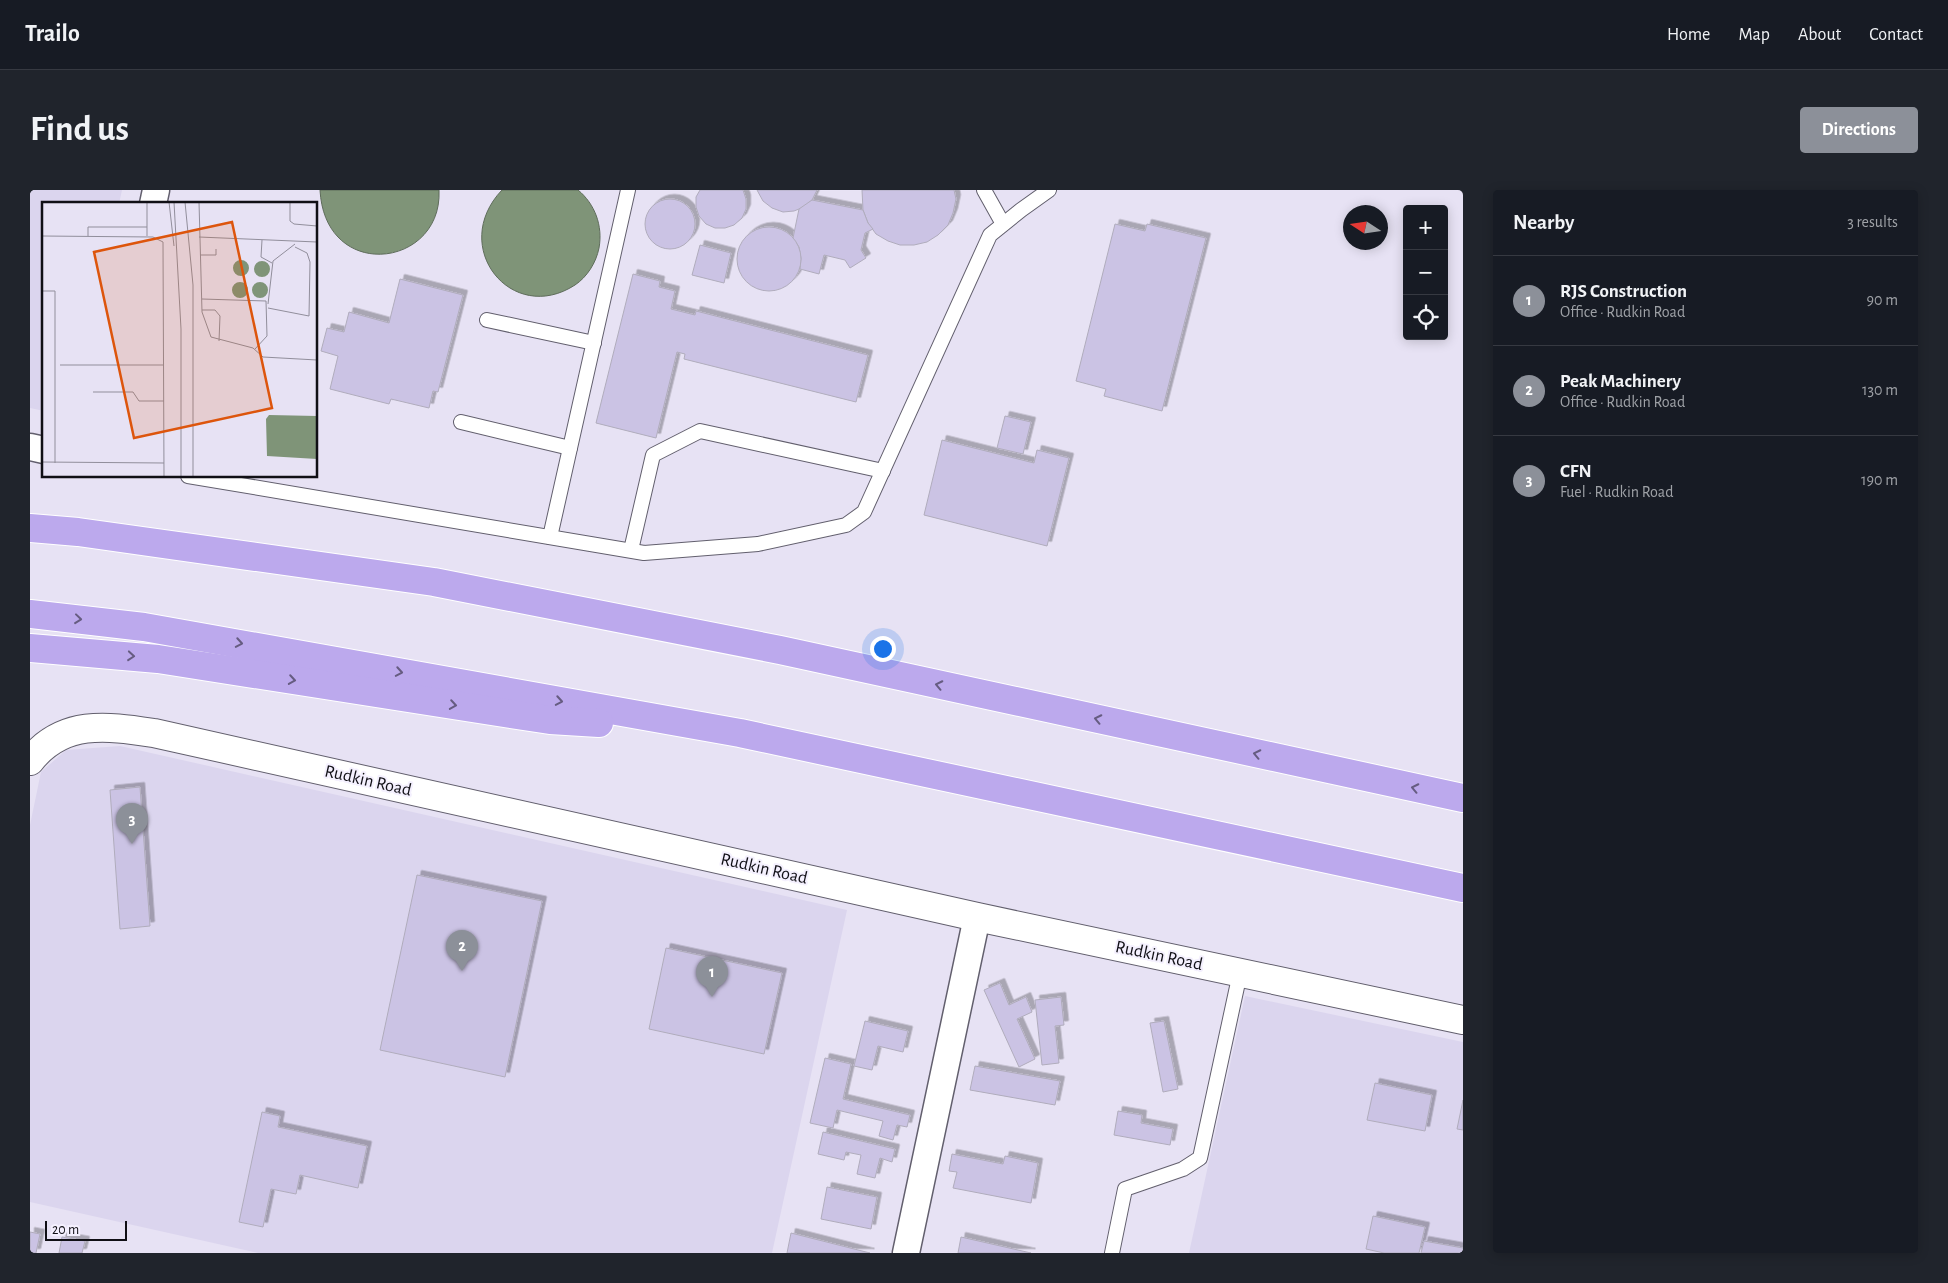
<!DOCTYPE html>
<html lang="en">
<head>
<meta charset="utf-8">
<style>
	:root { --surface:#171b24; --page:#20242c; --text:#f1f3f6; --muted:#9ea1a6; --line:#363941; --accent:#8c9099 }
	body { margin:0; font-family:"Alegreya Sans",sans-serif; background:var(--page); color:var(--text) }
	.controls { position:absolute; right:15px; top:15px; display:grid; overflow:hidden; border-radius:5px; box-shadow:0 2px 12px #0003 }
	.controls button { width:45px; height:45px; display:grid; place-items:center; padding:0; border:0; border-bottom:1px solid var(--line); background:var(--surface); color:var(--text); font:25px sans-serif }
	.compass { position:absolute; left:1313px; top:15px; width:45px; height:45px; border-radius:50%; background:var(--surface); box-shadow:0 2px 12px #0003; rotate:282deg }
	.scale { position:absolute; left:15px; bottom:12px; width:82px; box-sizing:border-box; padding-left:5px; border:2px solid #100f15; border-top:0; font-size:14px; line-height:18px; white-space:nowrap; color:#100f15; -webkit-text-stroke:4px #f4f0fe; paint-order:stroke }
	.you { position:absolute; left:852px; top:458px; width:18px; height:18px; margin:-12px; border:4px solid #fff; border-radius:50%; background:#1a73e8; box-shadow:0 0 0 8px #1a73e833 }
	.badge { display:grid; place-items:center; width:32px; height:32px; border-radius:50%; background:var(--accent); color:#fff; font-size:16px; font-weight:700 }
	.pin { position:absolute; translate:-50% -41px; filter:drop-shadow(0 1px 2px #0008) }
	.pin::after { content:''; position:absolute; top:26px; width:18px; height:15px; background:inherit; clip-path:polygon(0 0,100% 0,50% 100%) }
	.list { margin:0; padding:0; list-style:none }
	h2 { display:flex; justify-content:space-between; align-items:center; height:65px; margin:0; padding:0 20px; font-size:21px }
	h2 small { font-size:16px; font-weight:400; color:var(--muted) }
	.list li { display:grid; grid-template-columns:32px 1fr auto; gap:15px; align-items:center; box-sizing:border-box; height:90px; padding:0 20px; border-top:1px solid var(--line) }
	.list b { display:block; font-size:19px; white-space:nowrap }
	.list p { margin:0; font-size:16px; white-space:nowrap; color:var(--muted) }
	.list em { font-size:16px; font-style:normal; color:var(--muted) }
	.icon { flex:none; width:28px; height:28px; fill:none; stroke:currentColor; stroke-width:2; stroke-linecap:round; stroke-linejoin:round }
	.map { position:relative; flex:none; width:1433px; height:1063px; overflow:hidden; border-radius:5px }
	header { display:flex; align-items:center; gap:30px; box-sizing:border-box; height:70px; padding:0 25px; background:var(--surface); border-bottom:1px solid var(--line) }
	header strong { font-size:24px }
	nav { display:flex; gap:28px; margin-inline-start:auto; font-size:18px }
	.intro { display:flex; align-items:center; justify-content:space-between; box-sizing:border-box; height:120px; padding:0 30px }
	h1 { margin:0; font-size:35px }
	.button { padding:12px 22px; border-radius:5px; background:var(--accent); color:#fff; font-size:18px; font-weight:700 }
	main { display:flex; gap:30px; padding:0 30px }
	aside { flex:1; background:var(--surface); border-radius:5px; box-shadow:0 2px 12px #0003 }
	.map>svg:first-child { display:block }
	.built { fill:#dbd5ee }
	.water { fill:#7f9478; stroke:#5e6c5a }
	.building { fill:#cbc3e4; stroke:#b0acbc; filter:url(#shadow) }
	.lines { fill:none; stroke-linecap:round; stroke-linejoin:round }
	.service-casing { stroke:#625f6d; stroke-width:16 }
	.minor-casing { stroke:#625f6d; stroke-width:29 }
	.tertiary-casing { stroke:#625f6d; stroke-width:30 }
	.motorway-casing { stroke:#fff; stroke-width:30 }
	.service { stroke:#fff; stroke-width:14 }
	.minor { stroke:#fff; stroke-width:26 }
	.tertiary { stroke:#fff; stroke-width:28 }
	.motorway { stroke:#bca9ed; stroke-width:28 }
	.oneway { stroke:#665c81 }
	.labels { text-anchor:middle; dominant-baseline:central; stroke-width:4; stroke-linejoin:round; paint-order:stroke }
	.street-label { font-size:18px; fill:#100f15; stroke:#f4f0fe }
	.inset-road { fill:none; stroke:#918e9b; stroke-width:1 }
	.view { fill:#dd550c; fill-opacity:0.15; stroke:#dd550c; stroke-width:2.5 }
	.inset-edge { fill:none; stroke:#100f15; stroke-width:2.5 }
</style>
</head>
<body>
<header>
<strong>Trailo</strong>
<nav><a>Home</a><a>Map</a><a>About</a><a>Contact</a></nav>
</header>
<div class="intro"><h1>Find us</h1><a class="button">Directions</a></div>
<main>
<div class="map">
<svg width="1433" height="1063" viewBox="0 0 1433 1063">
	<defs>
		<filter id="shadow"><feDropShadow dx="4.5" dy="-4.5" stdDeviation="0" flood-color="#0004"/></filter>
	</defs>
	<rect width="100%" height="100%" fill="#e7e2f4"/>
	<g class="built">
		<polygon points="0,0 92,0 89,14 14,14 14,221 0,218"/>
		<polygon points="90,556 817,720 742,1063 228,1063 0,1012 0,635 11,582 36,560"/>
		<polygon points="1215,806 1433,852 1433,1063 1159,1063"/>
	</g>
	<g class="water">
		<path d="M290,0H409C413,78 295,93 290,0Z"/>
		<path d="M472,0H548C565,14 573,36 569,58C566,73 557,87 545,95C482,136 418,57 472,0Z"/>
	</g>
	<g class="building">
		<polygon points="670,0 713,0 716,9 716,19 712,28 704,35 695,38 685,38 676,34 669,26 666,17 666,7"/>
		<polygon points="727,0 787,0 782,10 774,17 764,21 753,22 742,18 733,11"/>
		<polygon points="832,0 924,0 926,9 923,23 918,35 908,45 897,52 884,55 870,55 858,51 846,44 838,33 833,20"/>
		<circle cx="640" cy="34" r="25"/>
		<polygon points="782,10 833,20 838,33 843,39 835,43 831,60 836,68 820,78 815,70 794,65 789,84 770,79 771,68 769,57 763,48 769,19"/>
		<polygon points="1085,34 1115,41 1117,34 1176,48 1132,221 1074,206 1076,199 1046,191"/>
		<circle cx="739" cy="69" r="32"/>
		<polygon points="670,55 701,63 694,93 662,85"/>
		<polygon points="603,84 630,91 629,97 645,101 641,119 665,125 666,121 838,165 826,212 654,169 655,164 647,162 626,248 566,233"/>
		<polygon points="370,89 433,105 408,202 403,201 399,218 361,209 359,214 300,199 308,166 291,161 297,138 314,142 319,122 359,133"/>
		<polygon points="975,226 1001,232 993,264 967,258"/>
		<polygon points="912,250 1004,273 1007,260 1039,268 1017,356 894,325"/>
		<polygon points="110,597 120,736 90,739 80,600"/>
		<polygon points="387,685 512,711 475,887 350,860"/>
		<polygon points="636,758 752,783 734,864 619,839"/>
		<polygon points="970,793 979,815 996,807 1002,822 987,829 1005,869 989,877 954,800"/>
		<polygon points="1031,807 1034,835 1025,836 1029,873 1012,875 1005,810"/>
		<polygon points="835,831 878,841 873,862 848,856 842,880 824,876"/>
		<polygon points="1134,831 1148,899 1133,902 1120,833"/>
		<polygon points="795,868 821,874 813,909 880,925 877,937 867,935 863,950 849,946 853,931 807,920 803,938 780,933"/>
		<polygon points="945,876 1030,891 1025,915 940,900"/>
		<polygon points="1345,893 1402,905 1395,941 1337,930"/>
		<polygon points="1433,910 1433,940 1427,939"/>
		<polygon points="1088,921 1112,925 1111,933 1143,939 1140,955 1084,945"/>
		<polygon points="232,922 250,926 248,937 337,956 328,998 270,985 266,1004 241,999 233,1037 209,1032"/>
		<polygon points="793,942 865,959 862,972 850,968 845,988 827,984 831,965 816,962 814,970 788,964"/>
		<polygon points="922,964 973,974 975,966 1008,973 1001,1013 923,998 927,982 919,981"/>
		<polygon points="797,997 847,1007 841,1039 791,1029"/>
		<polygon points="1343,1026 1395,1037 1389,1063 1354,1063 1336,1059"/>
		<polygon points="0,1042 10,1044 6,1063 0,1063"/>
		<polygon points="761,1043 840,1063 757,1063"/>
		<polygon points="32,1047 55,1051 52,1063 29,1063"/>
		<polygon points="931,1047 1001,1063 928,1063"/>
		<polygon points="1394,1051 1433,1058 1433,1063 1391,1063"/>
	</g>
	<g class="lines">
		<defs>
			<g id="service">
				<polyline points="954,0 973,34"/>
				<polyline points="457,130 564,153"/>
				<polyline points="431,232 540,258"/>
				<polyline points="158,286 614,363 728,354 816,335 834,322 960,45 991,20 1019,0"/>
				<polyline points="520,347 598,0"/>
				<polyline points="601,360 623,265 670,241 853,281"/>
				<polyline points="1082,1063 1095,999 1153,979 1170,968 1210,783"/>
			</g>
			<g id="minor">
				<polyline points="123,14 126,0"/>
				<polyline points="0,257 14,260"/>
				<polyline points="876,1063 947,727"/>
			</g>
			<path id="tertiary" d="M0,571C33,529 77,536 124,543L947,727L1433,830"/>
			<g id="motorway">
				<polyline points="0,338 48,342 404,392 750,460 1433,608"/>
				<polyline points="0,424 114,437 710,543 1433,698"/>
				<polyline points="0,458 128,469 520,530 569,533"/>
			</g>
		</defs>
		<use href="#service" class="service-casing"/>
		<use href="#minor" class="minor-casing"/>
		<use href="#tertiary" class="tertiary-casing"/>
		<use href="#motorway" class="motorway-casing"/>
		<use href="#service" class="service"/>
		<use href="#minor" class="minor"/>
		<use href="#tertiary" class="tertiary"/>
		<use href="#motorway" class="motorway"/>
	</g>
	<defs><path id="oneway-chevron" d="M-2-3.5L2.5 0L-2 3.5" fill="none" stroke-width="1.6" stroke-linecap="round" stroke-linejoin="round" transform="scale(1.25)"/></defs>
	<g class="oneway">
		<use href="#oneway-chevron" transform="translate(48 429) rotate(6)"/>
		<use href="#oneway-chevron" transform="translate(209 453) rotate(10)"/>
		<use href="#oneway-chevron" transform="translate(101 466) rotate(5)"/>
		<use href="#oneway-chevron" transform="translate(369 482) rotate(10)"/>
		<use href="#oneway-chevron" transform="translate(262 490) rotate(9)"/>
		<use href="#oneway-chevron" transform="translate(909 495) rotate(-168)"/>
		<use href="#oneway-chevron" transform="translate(529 511) rotate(10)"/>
		<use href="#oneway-chevron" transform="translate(423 515) rotate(9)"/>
		<use href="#oneway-chevron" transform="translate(1068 529) rotate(-168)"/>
		<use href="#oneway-chevron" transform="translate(1227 564) rotate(-168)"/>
		<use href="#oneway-chevron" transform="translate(1385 598) rotate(-168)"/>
	</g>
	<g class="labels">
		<g class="street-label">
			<text transform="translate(338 591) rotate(13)">Rudkin Road</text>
			<text transform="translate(734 679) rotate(13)">Rudkin Road</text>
			<text transform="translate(1129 766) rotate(12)">Rudkin Road</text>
		</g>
	</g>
	<g transform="translate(12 12)">
		<rect width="275" height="275" fill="#e7e2f4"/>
		<path d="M191 66a8 8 0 1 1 16 0a8 8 0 1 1-16 0ZM212 67a8 8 0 1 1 16 0a8 8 0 1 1-16 0ZM190 88a8 8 0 1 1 16 0a8 8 0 1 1-16 0ZM210 88a8 8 0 1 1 16 0a8 8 0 1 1-16 0ZM227,213L275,214V257L225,254L224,217Z" fill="#7f9478"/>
		<path class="inset-road" d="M127,0L132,44M132,0L139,127V275M143,0L151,83V275M157,0L160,110L169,135L211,146L221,155L275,158M248,0V19L252,22L275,24M0,34L111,35L121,40L122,275M46,34V25H105M105,34V0M157,35L275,40M220,38L219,55L230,61M158,53H174V47M0,89H13V261M160,97L224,99L225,134L213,147M226,102L231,59L253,42M226,106L267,114L268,60L265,51L253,45M160,108H173L178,114L177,139M18,163H122M51,190H91L97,199H122M0,260L122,261"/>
		<path class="view" d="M190,20L230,206L92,236L52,50Z"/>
		<rect width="275" height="275" class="inset-edge"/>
	</g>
</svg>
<div class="controls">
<button>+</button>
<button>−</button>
<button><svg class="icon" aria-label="locate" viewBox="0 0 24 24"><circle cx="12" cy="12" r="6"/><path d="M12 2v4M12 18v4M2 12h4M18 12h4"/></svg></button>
</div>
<svg class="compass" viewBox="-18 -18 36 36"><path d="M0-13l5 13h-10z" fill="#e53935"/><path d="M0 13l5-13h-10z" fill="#9ea1a6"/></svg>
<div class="scale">20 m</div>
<div class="you"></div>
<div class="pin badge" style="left:682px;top:807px">1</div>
<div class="pin badge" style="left:432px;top:781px">2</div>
<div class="pin badge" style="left:102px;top:654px">3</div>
</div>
<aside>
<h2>Nearby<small>3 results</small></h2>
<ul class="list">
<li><span class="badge">1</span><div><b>RJS Construction</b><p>Office · Rudkin Road</p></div><em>90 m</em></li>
<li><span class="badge">2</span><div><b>Peak Machinery</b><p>Office · Rudkin Road</p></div><em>130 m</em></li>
<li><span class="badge">3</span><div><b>CFN</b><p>Fuel · Rudkin Road</p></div><em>190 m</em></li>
</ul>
</aside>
</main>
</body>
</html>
